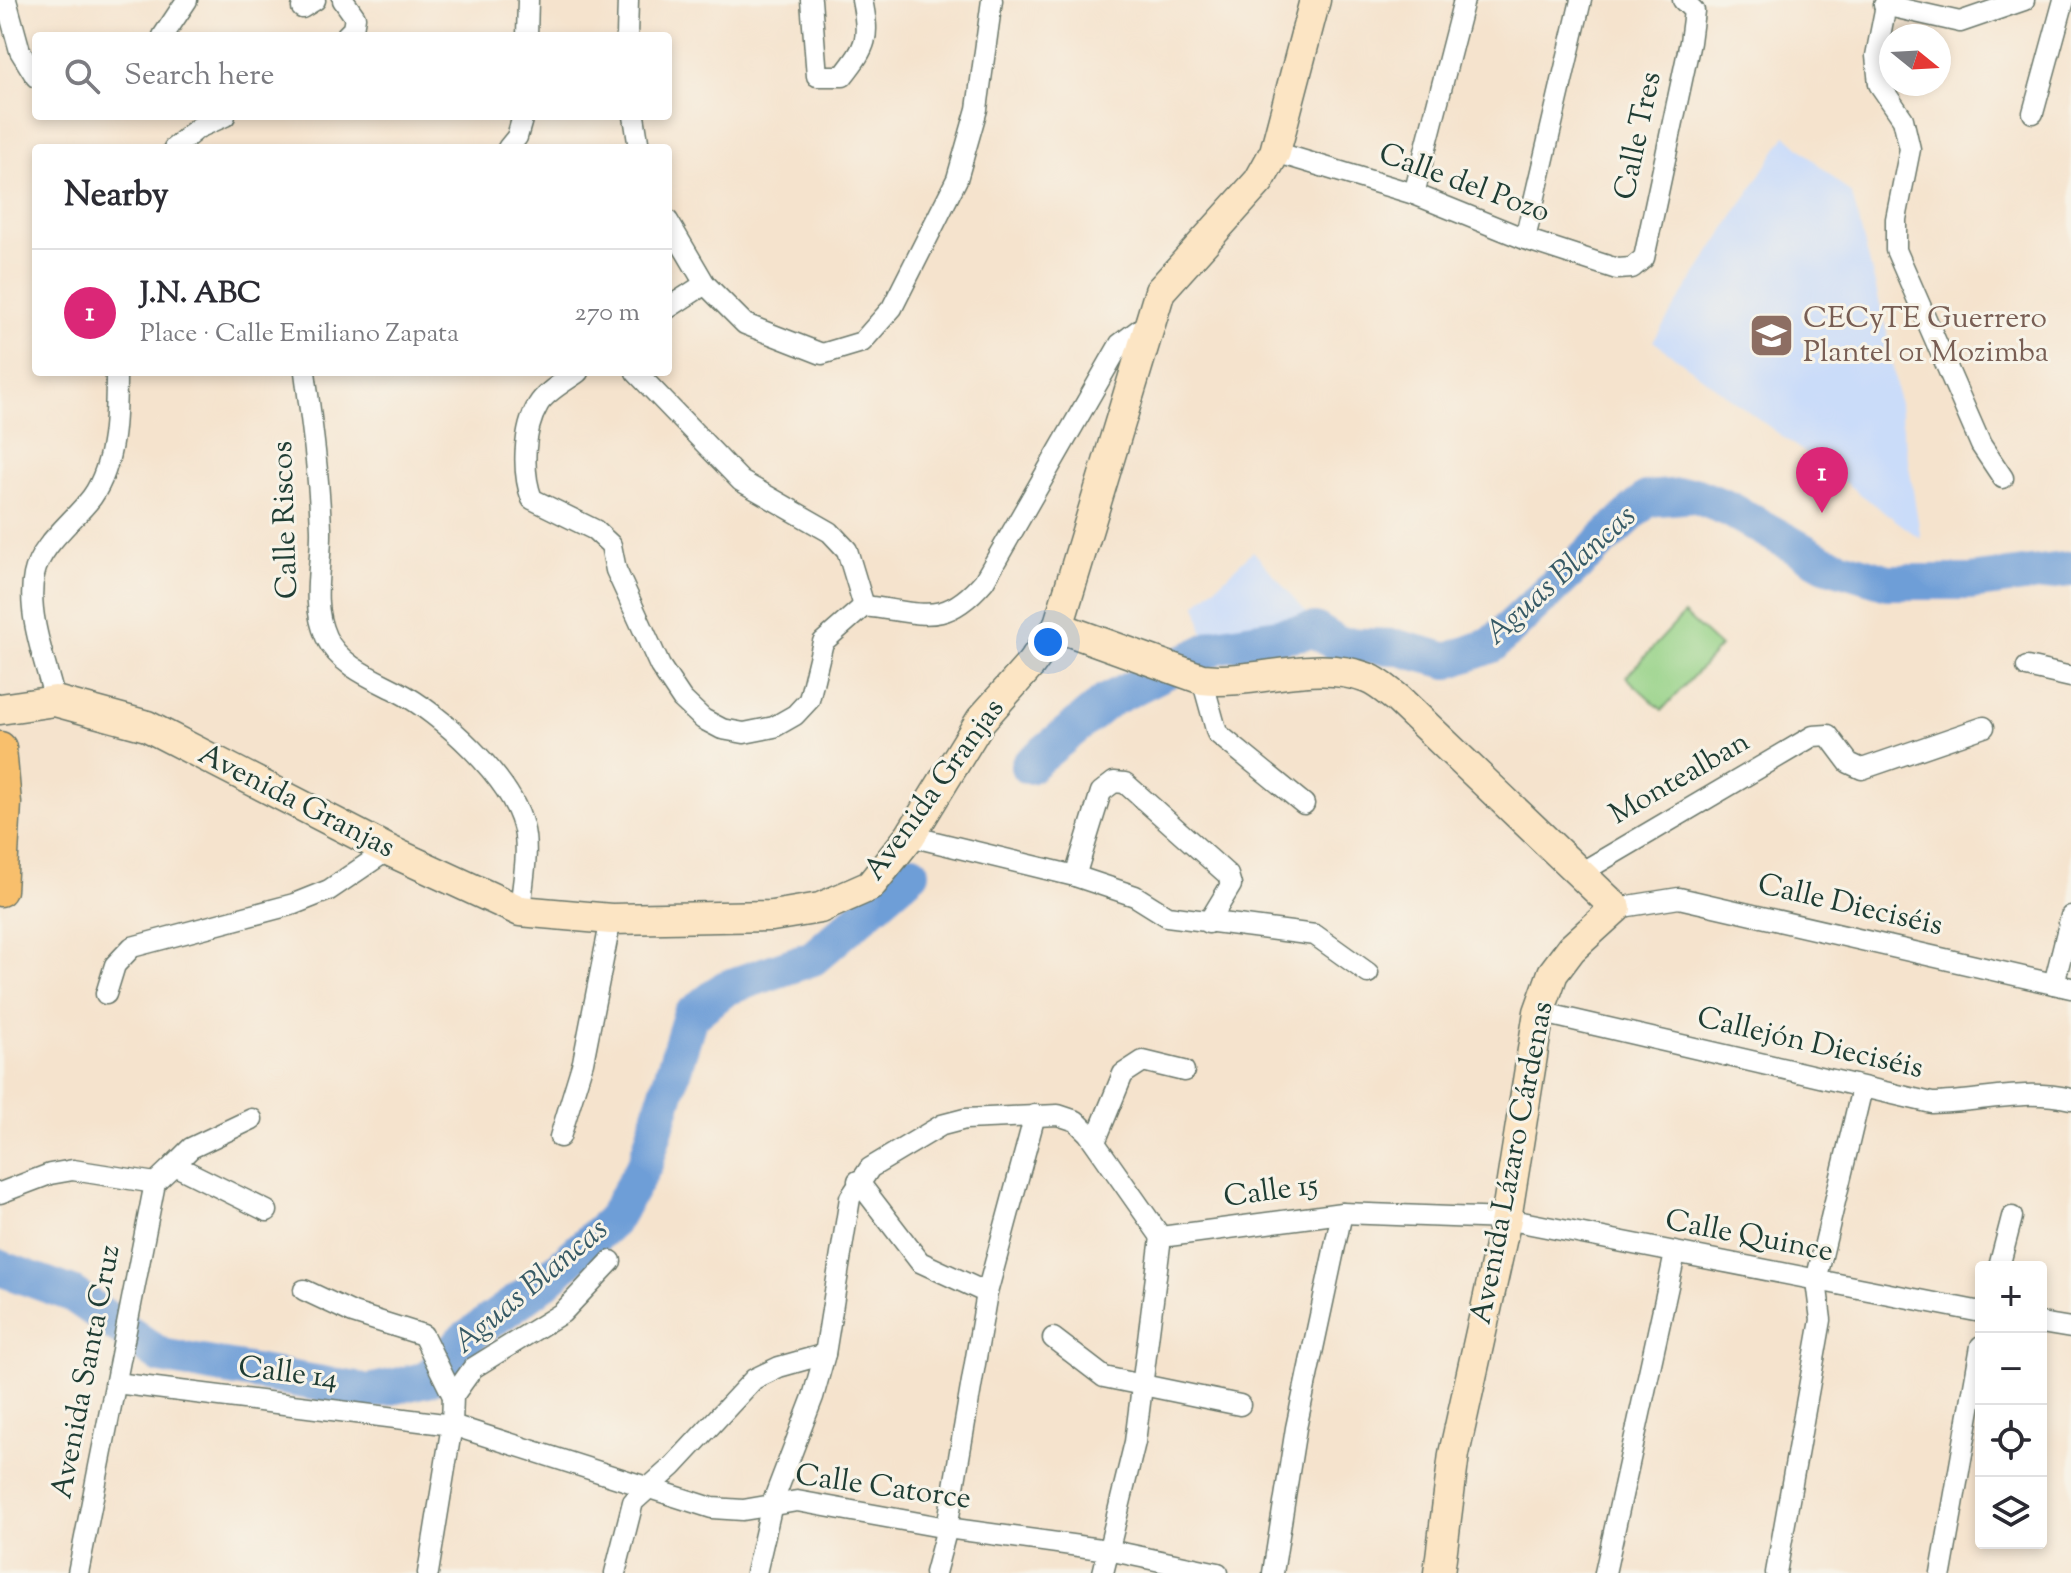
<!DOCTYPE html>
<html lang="en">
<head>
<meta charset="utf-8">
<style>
	:root { --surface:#fff; --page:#f2f2f3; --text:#2b2b33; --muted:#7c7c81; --line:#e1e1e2; --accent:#db2777 }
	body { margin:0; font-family:"Sorts Mill Goudy",serif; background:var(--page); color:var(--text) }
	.controls { position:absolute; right:24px; bottom:24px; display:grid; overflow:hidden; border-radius:8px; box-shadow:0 4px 12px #0003 }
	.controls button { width:72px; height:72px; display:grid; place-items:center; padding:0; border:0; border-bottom:2px solid var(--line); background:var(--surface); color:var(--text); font:40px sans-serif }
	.compass { position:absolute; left:1879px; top:24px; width:72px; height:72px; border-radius:50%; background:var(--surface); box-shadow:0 4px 12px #0003; rotate:108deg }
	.you { position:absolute; left:1048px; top:642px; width:28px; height:28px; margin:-20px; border:6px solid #fff; border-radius:50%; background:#1a73e8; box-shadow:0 0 0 12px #1a73e833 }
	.badge { display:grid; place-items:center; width:52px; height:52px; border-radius:50%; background:var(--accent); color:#fff; font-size:26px; font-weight:700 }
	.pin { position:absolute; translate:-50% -66px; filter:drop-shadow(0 2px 4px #0008) }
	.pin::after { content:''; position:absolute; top:42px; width:28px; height:24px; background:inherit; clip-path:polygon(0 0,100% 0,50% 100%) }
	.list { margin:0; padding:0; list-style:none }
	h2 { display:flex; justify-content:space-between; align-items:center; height:104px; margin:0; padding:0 32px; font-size:34px }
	h2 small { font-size:26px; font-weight:400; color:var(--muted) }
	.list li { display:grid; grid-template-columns:52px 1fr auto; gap:24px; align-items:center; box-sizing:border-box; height:128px; padding:0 32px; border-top:2px solid var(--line) }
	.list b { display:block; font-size:30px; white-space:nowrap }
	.list p { margin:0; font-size:26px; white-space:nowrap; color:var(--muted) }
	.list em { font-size:26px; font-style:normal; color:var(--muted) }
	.icon { flex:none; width:44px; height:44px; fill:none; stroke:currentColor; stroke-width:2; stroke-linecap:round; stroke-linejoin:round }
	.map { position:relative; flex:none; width:2071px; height:1573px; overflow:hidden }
	.search { position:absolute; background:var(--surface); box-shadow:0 4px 12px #0003; left:32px; top:32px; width:640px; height:88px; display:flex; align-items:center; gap:20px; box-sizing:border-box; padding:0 28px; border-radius:8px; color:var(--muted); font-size:30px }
	.panel { position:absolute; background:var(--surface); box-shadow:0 4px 12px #0003; left:32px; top:144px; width:640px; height:232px; border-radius:8px }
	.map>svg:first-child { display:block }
	.built { fill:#cadcf9 }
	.green { fill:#96d287; stroke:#5a885e; stroke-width:2 }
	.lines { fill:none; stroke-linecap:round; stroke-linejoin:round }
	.river { stroke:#6e9ed7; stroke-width:36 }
	.minor-casing { stroke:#6a776a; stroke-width:23 }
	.secondary-casing { stroke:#6a776a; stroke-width:33 }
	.primary-casing { stroke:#6a776a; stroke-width:35 }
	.minor { stroke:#fff; stroke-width:20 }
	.secondary { stroke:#fce5c4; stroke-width:30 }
	.primary { stroke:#f8bf6c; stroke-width:32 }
	.labels { text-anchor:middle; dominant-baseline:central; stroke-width:6; stroke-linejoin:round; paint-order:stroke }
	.street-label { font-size:30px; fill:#1f3d34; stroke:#f7f3e8 }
	.education-label { font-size:30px; fill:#785e54; stroke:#f7f3e8; text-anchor:start }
	.water-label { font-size:32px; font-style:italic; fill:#375a65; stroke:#f7f3e8 }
</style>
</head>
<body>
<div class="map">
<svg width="2071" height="1573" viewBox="0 0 2071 1573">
	<rect width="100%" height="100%" fill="#f7f3e8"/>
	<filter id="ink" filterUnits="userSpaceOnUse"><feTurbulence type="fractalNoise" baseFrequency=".0125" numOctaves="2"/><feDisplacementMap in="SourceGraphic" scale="16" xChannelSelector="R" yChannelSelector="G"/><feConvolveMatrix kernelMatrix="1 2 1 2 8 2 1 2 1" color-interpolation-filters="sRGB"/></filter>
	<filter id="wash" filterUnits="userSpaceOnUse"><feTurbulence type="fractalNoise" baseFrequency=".006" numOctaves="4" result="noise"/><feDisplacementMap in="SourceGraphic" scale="32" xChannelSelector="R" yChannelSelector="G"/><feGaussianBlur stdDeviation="1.8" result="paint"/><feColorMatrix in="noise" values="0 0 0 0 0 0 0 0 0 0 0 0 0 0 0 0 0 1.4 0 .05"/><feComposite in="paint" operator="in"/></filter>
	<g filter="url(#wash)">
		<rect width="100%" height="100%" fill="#f5e3cd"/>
		<g class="built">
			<polygon points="1786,135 1852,195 1887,331 1921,539 1653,341"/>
			<polygon points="1253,551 1312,619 1205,644 1197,604"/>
		</g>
		<polygon class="green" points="1684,614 1720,647 1662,710 1626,677"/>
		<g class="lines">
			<g class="river">
				<polyline points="1028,766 1107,701 1217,646 1315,630 1339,645 1396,647 1448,661 1492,645 1647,499 1694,495 1729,509 1825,563 1888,582 1970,582 2071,569"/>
				<polyline points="0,1268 72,1294 161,1356 368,1392 428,1379 461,1342 542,1284 613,1220 645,1164 690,1016 726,988 813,958 912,872"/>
			</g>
		</g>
	</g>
	<g filter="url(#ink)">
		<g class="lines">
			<defs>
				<g id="minor">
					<polyline points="6,0 20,51 36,77"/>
					<polyline points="343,0 355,17 353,29 346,36"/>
					<path d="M811,0L817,76H843C867,45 870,39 862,0"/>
					<polyline points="1887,0 1876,56 1879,84 1903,119 1910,149 1896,219 1896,250 1981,445 2003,478"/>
					<polyline points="1884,5 1960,22 2024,0"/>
					<polyline points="302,8 315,0"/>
					<polyline points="163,36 187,0"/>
					<polyline points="527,36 528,0"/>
					<polyline points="627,36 628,0"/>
					<polyline points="2033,113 2064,0"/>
					<polyline points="634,116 639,148"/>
					<polyline points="174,148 198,128 225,116"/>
					<polyline points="508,148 517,137 523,116"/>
					<polyline points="1275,152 1414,194 1525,239 1617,269 1632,268 1644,258 1690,42 1694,11 1683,0"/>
					<polyline points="1414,194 1464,0"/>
					<polyline points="668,221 705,284 745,324 822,354 862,342 892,308 957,179 977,109 992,0"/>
					<polyline points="1525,239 1581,0"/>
					<polyline points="668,308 705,284"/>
					<path d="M305,372C312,424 319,476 321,529C322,565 310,602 326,637C339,665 372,678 397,691C440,713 511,778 523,826C530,851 522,885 520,911"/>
					<path d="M578,372C566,381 545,392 538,405C523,430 522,473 532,499L595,530L611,545L616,570L660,666L682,699L703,719L722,729L744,733L774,727L795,715L809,700L823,642L864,606C921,612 943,629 984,581L1120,344L1148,323"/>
					<polyline points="636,372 741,481 830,532 847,550 864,606"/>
					<polyline points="2027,667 2071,677"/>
					<polyline points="1202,679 1217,733 1304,804"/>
					<path d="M55,701C46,663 26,614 34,575C40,545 74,521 92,497C116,463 116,412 116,372"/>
					<polyline points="910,836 1075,876 1135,896 1167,916 1315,935 1368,973"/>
					<polyline points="1577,875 1813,736 1828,735 1849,763 1862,769 1984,727"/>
					<polyline points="1075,876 1101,792 1114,782 1125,783 1228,875 1231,885 1208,923"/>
					<polyline points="1616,908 1679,898 2071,988"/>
					<polyline points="2054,984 2071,916"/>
					<polyline points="106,994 115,965 132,947 294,904 329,890 388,850"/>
					<path d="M1539,1012L1932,1103C1980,1102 2023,1088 2071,1099"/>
					<polyline points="560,1137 583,1062 611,919"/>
					<polyline points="1095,1142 1123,1074 1143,1061 1184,1071"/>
					<polyline points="174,1165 191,1148 252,1119"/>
					<polyline points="858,1181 920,1262 987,1293"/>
					<polyline points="155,1183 174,1165 267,1211"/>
					<polyline points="0,1193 50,1174 73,1170 155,1183"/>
					<polyline points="1999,1267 2012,1217"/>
					<polyline points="304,1290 353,1313 423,1335 453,1396"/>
					<polyline points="2041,1323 2071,1328"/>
					<polyline points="1053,1338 1104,1377 1240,1405"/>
					<polyline points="116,1383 452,1425 712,1508 743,1510 797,1501 947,1528 1108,1550 1218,1573"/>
					<polyline points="78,1573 155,1183"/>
					<polyline points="428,1573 452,1425 453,1396 473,1368 562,1313 611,1261"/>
					<polyline points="615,1573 633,1502 673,1466 754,1379 779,1367 825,1354"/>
					<polyline points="756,1573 772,1504 813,1397 825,1354 850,1198 870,1168 942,1125 965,1119 1058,1115 1076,1121 1088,1133 1161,1237 1342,1213 1506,1219 1981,1312"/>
					<polyline points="935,1573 947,1528 987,1293 1035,1115"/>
					<polyline points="1103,1573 1135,1442 1161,1237"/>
					<polyline points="1273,1573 1296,1428 1342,1213"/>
					<polyline points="1605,1573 1675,1254"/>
					<polyline points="1776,1573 1821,1320 1816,1281 1862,1088"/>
					<polyline points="1941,1573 1981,1346"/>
				</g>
				<g id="secondary">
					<path d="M1058,627L1202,679C1257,685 1314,658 1367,678C1378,682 1389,692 1398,699L1616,908L1571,949L1553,973L1539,1012L1506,1219L1454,1454L1439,1573"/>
					<polyline points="0,709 55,701 147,726 388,850 520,911 611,919 772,916 820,908 870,886 910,836 981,720 1031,664 1058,627 1160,291 1259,181 1275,152 1315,0"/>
				</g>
				<polyline id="primary" points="0,748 5,803 0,890"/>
			</defs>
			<use href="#minor" class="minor-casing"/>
			<use href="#secondary" class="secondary-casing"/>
			<use href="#primary" class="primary-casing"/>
			<use href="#minor" class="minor"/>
			<use href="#secondary" class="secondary"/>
			<use href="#primary" class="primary"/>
		</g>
	</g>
	<defs>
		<symbol id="school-square" viewBox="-11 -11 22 22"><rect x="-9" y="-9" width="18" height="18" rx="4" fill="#8d6e63" stroke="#f7f3e8"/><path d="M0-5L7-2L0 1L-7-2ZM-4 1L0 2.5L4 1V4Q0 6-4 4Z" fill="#fff"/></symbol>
	</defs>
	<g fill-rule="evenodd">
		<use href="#school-square" x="1746" y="310" width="51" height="51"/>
	</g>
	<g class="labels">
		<g class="street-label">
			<text transform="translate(1639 136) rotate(-78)">Calle Tres</text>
			<text transform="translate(1464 184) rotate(20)">Calle del Pozo</text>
			<text transform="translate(286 520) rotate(-92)">Calle Riscos</text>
			<text transform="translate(1680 779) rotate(-30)">Montealban</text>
			<text transform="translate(935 790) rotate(-54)">Avenida Granjas</text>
			<text transform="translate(296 802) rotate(27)">Avenida Granjas</text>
			<text transform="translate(1850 906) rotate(13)">Calle Dieciséis</text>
			<text transform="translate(1810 1044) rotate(13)">Callejón Dieciséis</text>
			<text transform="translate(1513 1163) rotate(-79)">Avenida Lázaro Cárdenas</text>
			<text transform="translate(1271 1192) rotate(-8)">Calle 15</text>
			<text transform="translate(1749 1237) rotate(11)">Calle Quince</text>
			<text transform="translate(87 1372) rotate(-79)">Avenida Santa Cruz</text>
			<text transform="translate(288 1374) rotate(7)">Calle 14</text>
			<text transform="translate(883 1488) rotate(8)">Calle Catorce</text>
		</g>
		<g class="education-label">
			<text x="1803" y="319">CECyTE Guerrero<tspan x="1803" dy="34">Plantel 01 Mozimba</tspan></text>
		</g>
		<g class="water-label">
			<text transform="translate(1561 576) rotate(-42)">Aguas Blancas</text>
			<text transform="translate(531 1287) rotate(-40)">Aguas Blancas</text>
		</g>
	</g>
</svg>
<div class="controls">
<button>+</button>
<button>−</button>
<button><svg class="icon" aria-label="locate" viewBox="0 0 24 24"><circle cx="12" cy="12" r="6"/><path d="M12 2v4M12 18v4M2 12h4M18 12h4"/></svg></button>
<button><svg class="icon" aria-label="layers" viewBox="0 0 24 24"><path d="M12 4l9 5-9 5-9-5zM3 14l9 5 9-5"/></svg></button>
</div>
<svg class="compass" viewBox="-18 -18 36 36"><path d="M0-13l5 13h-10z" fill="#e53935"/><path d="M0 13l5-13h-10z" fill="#7c7c81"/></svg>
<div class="you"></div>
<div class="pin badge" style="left:1822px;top:513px">1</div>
<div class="search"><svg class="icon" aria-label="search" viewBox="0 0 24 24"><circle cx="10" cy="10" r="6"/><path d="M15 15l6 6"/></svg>Search here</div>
<section class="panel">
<h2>Nearby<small></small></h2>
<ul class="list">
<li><span class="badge">1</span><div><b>J.N. ABC</b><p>Place · Calle Emiliano Zapata</p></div><em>270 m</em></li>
</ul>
</section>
</div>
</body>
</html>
